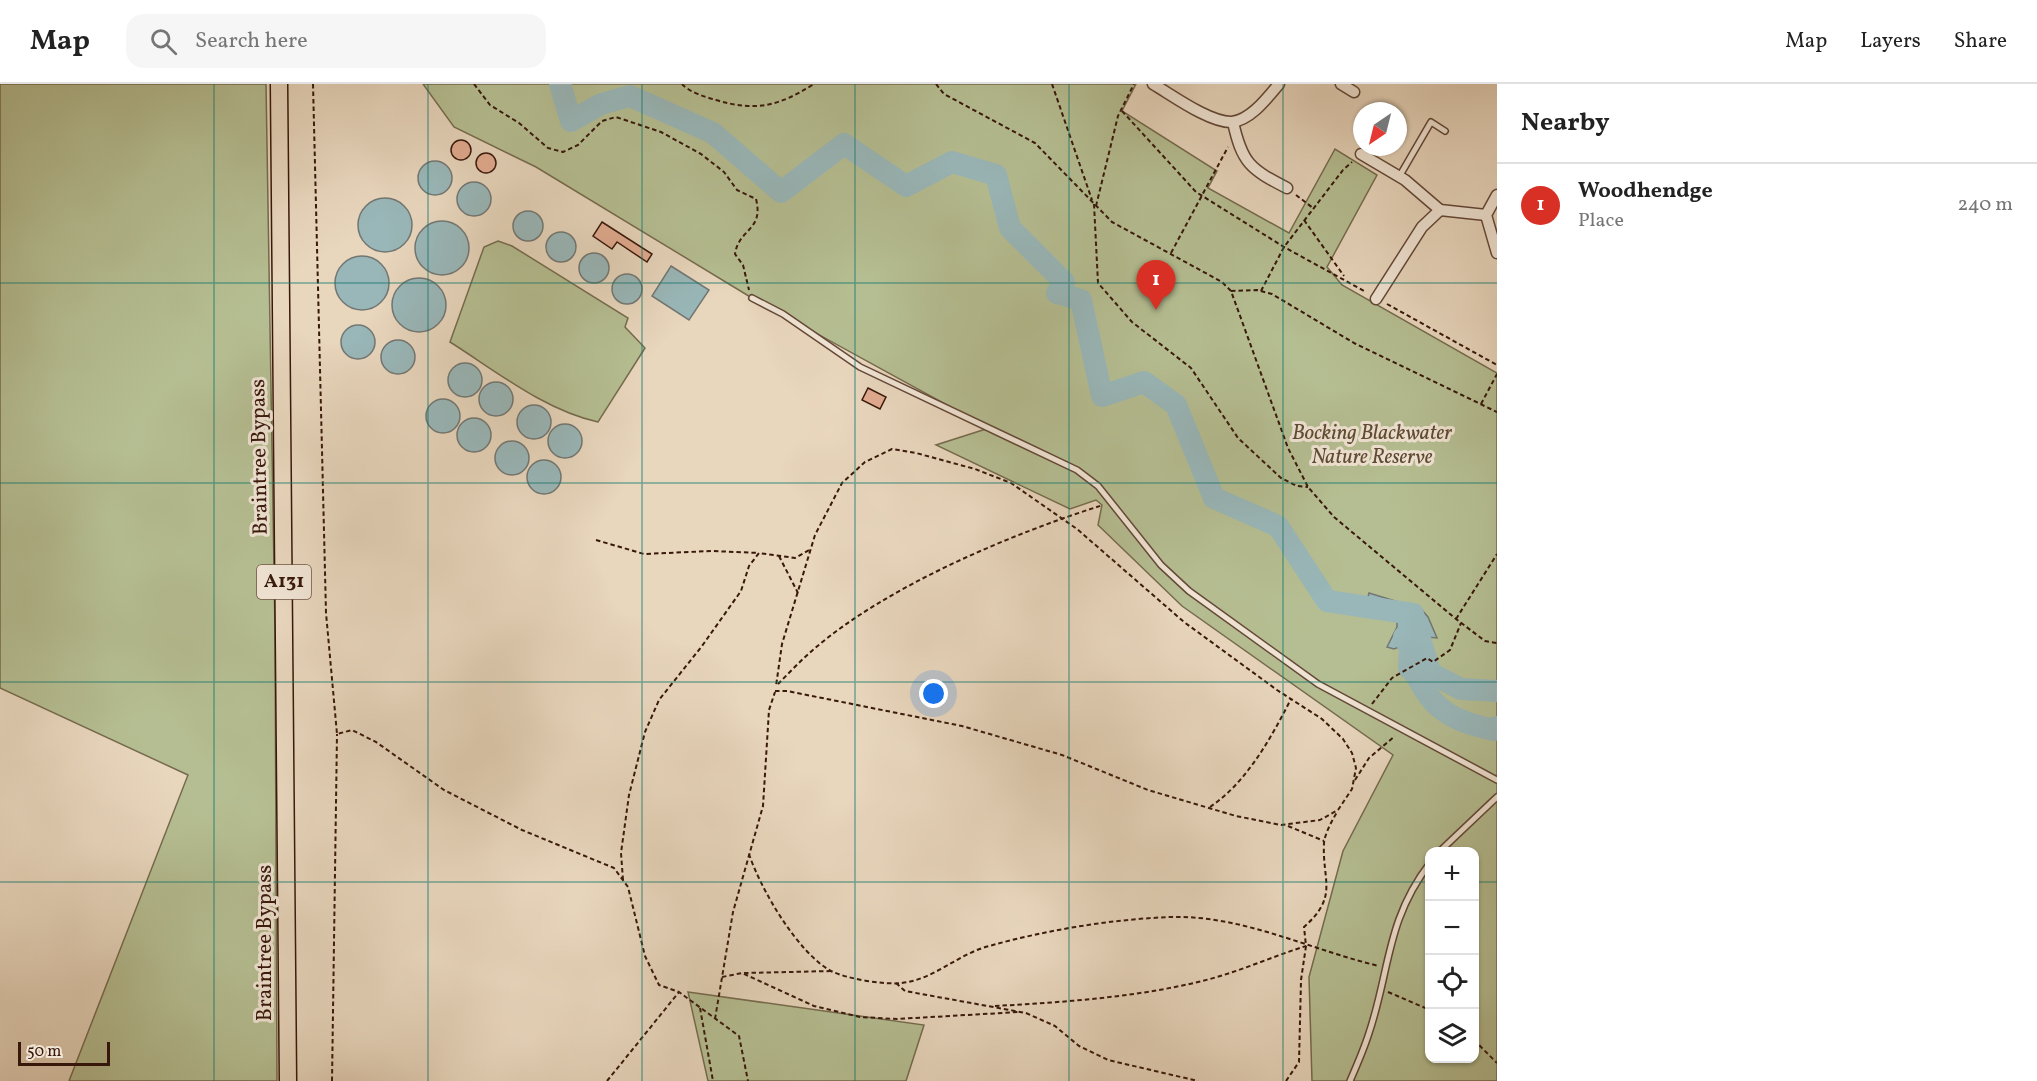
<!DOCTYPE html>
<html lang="en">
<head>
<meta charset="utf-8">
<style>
	:root { --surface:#fff; --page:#f6f6f6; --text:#222; --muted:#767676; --line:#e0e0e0; --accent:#d93025 }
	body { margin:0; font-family:Vollkorn,serif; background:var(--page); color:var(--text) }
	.controls { position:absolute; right:18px; bottom:18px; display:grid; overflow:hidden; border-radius:12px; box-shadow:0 2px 4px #0004 }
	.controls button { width:54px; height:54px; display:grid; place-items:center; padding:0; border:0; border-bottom:2px solid var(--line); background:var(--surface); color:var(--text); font:30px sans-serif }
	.compass { position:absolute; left:1353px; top:18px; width:54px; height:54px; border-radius:50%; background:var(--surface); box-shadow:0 2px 4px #0004; rotate:215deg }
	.scale { position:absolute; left:18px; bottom:15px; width:92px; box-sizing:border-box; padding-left:6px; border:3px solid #38180b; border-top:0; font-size:16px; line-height:21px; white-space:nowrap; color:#38180b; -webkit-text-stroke:4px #f0e4d4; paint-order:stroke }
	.you { position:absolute; left:934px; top:610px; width:21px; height:21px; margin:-15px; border:4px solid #fff; border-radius:50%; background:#1a73e8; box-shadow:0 0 0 9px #1a73e833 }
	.badge { display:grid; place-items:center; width:39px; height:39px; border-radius:50%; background:var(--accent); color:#fff; font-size:20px; font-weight:700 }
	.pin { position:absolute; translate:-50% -50px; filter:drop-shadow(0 2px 3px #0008) }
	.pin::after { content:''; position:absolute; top:32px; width:21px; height:18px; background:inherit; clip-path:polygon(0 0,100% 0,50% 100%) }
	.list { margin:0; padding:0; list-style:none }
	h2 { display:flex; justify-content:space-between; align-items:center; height:78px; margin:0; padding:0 24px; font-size:26px }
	h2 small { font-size:20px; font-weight:400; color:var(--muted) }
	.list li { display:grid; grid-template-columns:39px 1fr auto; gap:18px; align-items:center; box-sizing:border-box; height:84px; padding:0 24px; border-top:2px solid var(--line) }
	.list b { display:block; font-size:22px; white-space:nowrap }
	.list p { margin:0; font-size:20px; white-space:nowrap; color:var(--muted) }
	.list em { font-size:20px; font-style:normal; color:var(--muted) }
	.icon { flex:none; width:33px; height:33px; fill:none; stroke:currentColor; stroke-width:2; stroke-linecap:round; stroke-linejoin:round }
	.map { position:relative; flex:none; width:1497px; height:997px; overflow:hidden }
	header { display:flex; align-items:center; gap:36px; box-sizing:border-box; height:84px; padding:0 30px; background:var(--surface); border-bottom:2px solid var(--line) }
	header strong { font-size:28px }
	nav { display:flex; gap:33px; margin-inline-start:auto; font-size:21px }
	.search { width:420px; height:54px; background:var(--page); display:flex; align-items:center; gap:15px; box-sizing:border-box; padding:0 21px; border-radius:18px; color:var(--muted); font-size:22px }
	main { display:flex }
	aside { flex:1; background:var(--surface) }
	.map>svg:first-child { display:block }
	.green { fill:#b5be92; stroke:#766b4e; stroke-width:1.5; fill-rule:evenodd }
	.water { fill:#99b7b9; stroke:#727773; stroke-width:1.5 }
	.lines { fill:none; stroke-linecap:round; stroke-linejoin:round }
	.river { stroke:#99b7b9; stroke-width:22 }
	.building { fill:#e3ac91; stroke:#38180b; stroke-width:1.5 }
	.service-casing { stroke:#644838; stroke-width:8 }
	.minor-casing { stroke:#644838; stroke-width:13 }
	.trunk-casing { stroke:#38180b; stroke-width:19 }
	.path { stroke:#38180b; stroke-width:2; stroke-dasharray:4.5 3; stroke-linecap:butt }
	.service { stroke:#f0e4d4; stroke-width:5 }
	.minor { stroke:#f0e4d4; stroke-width:10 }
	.trunk { stroke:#e8d6bd; stroke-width:16 }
	.grid { fill:none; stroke:#0f766e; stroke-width:1.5; stroke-opacity:0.55 }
	.labels { text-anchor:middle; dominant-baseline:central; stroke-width:6; stroke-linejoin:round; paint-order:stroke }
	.shield { fill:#f0e4d4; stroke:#6f5547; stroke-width:1.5 }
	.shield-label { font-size:20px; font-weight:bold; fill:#38180b }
	.park-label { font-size:21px; font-style:italic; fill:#5e4a34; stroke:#f0e4d4 }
	.street-label { font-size:21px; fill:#38180b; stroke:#f0e4d4 }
</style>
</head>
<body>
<header>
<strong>Map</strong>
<div class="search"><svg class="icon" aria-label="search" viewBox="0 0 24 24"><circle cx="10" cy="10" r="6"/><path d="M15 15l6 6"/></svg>Search here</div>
<nav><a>Map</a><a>Layers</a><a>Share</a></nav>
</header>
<main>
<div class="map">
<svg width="1497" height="997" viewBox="0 0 1497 997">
	<rect width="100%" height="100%" fill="#e8d6bd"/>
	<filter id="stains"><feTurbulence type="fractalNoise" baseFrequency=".00333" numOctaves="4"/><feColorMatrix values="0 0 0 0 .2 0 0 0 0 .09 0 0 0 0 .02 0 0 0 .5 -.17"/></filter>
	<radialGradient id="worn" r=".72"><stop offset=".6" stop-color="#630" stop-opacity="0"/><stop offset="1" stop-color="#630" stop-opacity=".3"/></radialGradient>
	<g class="green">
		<polygon points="0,0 266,0 275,547 277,997 69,997 188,691 0,604"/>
		<path d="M423,0H1136L1122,27L1217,87L1208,104L1289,149L1335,65L1377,91L1327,183L1342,201L1497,289V997H1312L1309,893L1343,767L1393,671L1182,522L1098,441L1102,421L1096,416L1070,425L936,361L989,344L752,214L536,83L454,43ZM1430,768H1474V974H1430Z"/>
		<path d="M498,157L512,162L628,234L625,243L645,264L598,338C544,326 496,287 450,258L484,163Z"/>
		<polygon points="688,908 924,941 906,997 708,997"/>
	</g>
	<g class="water">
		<circle cx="435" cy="94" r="17"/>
		<circle cx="474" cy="115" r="17"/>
		<circle cx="385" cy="141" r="27"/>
		<circle cx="528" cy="142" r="15"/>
		<circle cx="442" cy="164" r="27"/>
		<circle cx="561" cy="163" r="15"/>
		<circle cx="594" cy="184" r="15"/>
		<circle cx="362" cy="199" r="27"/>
		<polygon points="671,182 709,206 689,236 652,212"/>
		<circle cx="627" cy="205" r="15"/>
		<circle cx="419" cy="221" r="27"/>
		<circle cx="358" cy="258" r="17"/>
		<circle cx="398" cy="273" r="17"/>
		<circle cx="465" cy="296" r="17"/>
		<circle cx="496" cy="315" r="17"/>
		<circle cx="443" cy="332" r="17"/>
		<circle cx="534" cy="338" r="17"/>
		<circle cx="474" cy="351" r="17"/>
		<circle cx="565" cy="357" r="17"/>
		<circle cx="512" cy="374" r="17"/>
		<circle cx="544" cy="393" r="17"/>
		<polygon points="1369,509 1421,525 1428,533 1437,554 1406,551 1402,562 1394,565 1387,563 1397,543 1397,533 1381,517 1368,513"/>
	</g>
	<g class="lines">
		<g class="river">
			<polyline points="560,0 571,37 601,20 630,12 713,49 781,108 844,60 906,102 952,78 996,91 1010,144 1064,198 1057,209 1081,216 1102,312 1144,298 1176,321 1214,414 1278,442 1327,517 1413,530 1430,589 1461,605 1497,607"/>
			<path d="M1404,553L1410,564L1409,584C1419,592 1420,601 1428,611C1444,633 1467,640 1494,646L1497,643"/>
		</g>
	</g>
	<g class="building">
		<circle cx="461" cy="66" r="10"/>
		<circle cx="486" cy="79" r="10"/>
		<polygon points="602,138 652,170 647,178 617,158 612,165 593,152"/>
		<polygon points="868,304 886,313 880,325 862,316"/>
	</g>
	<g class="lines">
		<defs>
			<g id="service">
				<polyline points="1399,93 1431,38 1445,47"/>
				<polyline points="752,214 783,230 860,283 1077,386 1098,402 1161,481 1189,507 1318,600 1497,696"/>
				<polyline points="1439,768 1497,713"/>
				<path d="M1350,997C1357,981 1364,965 1369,949C1390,887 1386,836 1430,779"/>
			</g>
			<g id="minor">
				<path d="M1153,0C1172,11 1210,39 1232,38C1251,36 1268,13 1279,0"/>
				<polyline points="1341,0 1354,8"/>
				<path d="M1233,38C1242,79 1250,85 1287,104"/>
				<polyline points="1361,70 1405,96 1440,126 1486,131"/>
				<polyline points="1497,111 1486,131 1497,169"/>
				<polyline points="1376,215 1422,143 1440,126"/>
			</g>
			<polyline id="trunk" points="279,0 288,997"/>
		</defs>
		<use href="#service" class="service-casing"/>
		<use href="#minor" class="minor-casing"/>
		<use href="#trunk" class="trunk-casing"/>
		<g class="path">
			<polyline points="313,0 326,529 337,650 352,646 376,658 444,706 522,746 614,784 628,803 645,872 659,901 679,908 739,952 748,997"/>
			<path d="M474,0L490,21L519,39L548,64L563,68L578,61L602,37L616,33L661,48L701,70L724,88L737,106L756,115C764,147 739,144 735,170L743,181L749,206"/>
			<path d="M682,0C689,8 705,13 716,16C756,28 779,22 814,0"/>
			<polyline points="936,0 944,10 1035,59 1112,138 1222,198 1231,207 1288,364 1308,403 1334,433 1456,535 1485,557 1497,559"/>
			<polyline points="1052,0 1092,116"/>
			<polyline points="1122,27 1196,108 1284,163 1366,208"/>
			<polyline points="1296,111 1313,124"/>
			<polyline points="1094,120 1098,199 1132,238 1191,284 1238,354 1281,394 1297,402 1308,403"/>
			<polyline points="1096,122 1118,32 1134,0"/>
			<polyline points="1304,136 1344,192"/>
			<polyline points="1171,169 1228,63"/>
			<polyline points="1231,207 1257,206 1272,210 1354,259 1497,328"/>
			<polyline points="1261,207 1284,163 1343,86 1352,78"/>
			<polyline points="1387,220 1497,281"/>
			<polyline points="1481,320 1497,290"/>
			<polyline points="596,456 644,470 711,467 759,469"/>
			<polyline points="779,472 798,509"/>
			<polyline points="1456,535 1497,470"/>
			<path d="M778,600C789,589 801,576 814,565C887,502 1011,450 1103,421"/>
			<polyline points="775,607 787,607 962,642 1062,671 1148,706 1236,732 1281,741 1320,736 1338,726 1352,705 1356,684 1352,669 1343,655 1322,635 1277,606 1184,538 1077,445 1011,399 975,385 916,369 892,365 865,378 842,399 815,451 782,560 776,602"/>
			<polyline points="1372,620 1392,594 1427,574 1433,578 1450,566 1461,539"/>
			<polyline points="1355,696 1369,674 1395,652"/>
			<path d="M1210,723C1247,698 1271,654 1291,615"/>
			<polyline points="1288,742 1324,757"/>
			<path d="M749,770C761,806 798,869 831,887C847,895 885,901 902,899C935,895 958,870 989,862C1047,846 1112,835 1172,833C1242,831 1311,866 1379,882"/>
			<polyline points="623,796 621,769 629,711 645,648 659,616 702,562 741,507 749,482 759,469 795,474 811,465"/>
			<polyline points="744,889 832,887"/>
			<polyline points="722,893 742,889 814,922 860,933 897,935 1019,928"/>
			<polyline points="896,899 905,907 1026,929 1055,942 1079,962 1108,976 1198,997"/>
			<polyline points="1388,908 1430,926"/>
			<path d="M995,922C1067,918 1141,913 1210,895C1243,886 1274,872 1306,862"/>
			<polyline points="700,924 713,997"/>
			<polyline points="715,935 733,828 763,722 769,626 775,608"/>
			<polyline points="1474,956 1497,979"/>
			<polyline points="332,997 337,650"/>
			<polyline points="607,997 679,908"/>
			<path d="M1286,997L1299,978L1301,896L1306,862L1304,843C1339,812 1322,797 1324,759C1325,749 1332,737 1337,728"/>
		</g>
		<use href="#service" class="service"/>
		<use href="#minor" class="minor"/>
		<use href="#trunk" class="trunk"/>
	</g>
	<path class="grid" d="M214,0V997M428,0V997M642,0V997M855,0V997M1069,0V997M1283,0V997M0,199H1497M0,399H1497M0,598H1497M0,798H1430M1474,798H1497"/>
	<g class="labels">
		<rect class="shield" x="257" y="481" width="54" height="34" rx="4.5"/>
		<g class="shield-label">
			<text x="284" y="498">A131</text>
		</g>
		<g class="park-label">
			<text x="1372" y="349">Bocking Blackwater<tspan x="1372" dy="24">Nature Reserve</tspan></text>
		</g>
		<g class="street-label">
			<text transform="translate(260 373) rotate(-91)">Braintree Bypass</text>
			<text transform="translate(265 859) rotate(-90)">Braintree Bypass</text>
		</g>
	</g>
	<rect width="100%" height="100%" filter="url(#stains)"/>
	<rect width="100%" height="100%" fill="url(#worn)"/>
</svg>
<div class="controls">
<button>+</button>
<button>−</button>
<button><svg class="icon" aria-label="locate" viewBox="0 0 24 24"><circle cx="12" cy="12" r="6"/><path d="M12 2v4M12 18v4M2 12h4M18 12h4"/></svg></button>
<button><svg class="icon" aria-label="layers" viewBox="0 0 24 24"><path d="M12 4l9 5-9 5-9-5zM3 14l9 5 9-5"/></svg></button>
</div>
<svg class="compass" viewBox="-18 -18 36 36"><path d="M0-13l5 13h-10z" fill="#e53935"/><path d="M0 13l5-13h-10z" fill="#767676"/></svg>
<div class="scale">50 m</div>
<div class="you"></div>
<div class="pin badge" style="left:1156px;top:226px">1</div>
</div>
<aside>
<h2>Nearby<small></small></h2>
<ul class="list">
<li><span class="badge">1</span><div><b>Woodhendge</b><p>Place</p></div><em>240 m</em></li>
</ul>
</aside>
</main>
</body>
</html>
